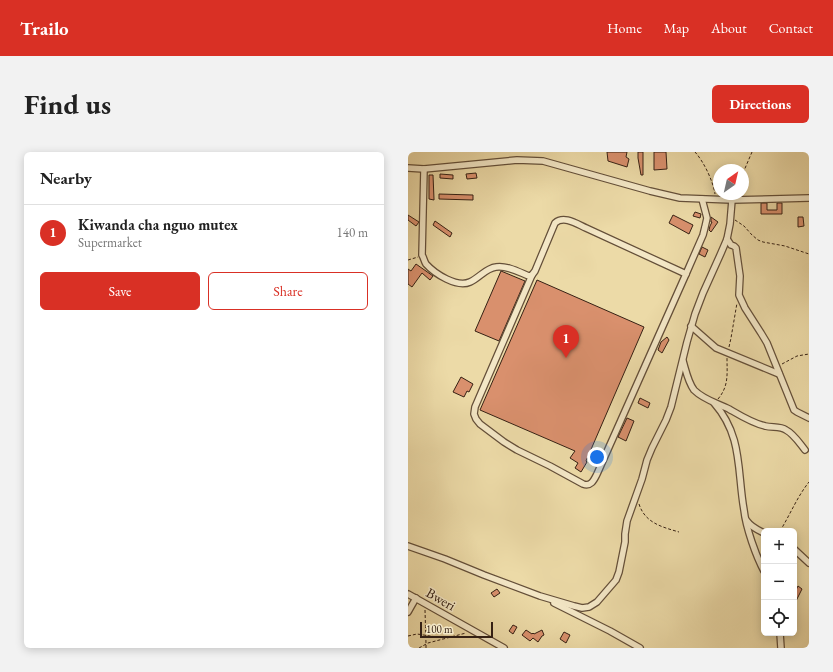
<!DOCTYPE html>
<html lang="en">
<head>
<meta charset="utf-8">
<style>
	:root { --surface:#fff; --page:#f2f2f2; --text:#222; --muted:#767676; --line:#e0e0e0; --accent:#d93025 }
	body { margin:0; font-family:"EB Garamond",serif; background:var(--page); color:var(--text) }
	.controls { position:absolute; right:12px; bottom:12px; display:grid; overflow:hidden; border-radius:6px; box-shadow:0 2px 10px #0003 }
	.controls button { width:36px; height:36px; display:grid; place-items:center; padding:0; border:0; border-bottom:1px solid var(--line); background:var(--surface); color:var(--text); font:20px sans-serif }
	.compass { position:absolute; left:305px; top:12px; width:36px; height:36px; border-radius:50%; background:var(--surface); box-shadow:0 2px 10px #0003; rotate:34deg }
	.scale { position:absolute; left:12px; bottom:10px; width:73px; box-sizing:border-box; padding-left:4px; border:2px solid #362114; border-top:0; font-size:11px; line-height:14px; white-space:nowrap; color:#362114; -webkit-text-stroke:3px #f3e7c6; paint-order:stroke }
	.you { position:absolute; left:189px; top:305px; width:14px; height:14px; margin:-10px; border:3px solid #fff; border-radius:50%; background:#1a73e8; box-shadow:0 0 0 6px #1a73e833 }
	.badge { display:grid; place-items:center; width:26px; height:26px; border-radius:50%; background:var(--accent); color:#fff; font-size:13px; font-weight:700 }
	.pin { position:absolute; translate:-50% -33px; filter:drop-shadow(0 1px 2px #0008) }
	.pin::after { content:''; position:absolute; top:21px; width:14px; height:12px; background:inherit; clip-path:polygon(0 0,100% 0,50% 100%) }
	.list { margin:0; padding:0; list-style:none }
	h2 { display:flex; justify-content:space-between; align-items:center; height:52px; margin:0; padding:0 16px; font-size:17px }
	h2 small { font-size:13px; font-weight:400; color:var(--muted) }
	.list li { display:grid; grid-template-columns:26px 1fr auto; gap:12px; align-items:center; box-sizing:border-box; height:56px; padding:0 16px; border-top:1px solid var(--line) }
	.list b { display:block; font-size:15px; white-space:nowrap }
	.list p { margin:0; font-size:13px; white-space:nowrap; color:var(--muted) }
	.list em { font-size:13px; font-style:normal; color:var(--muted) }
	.actions { display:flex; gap:8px; padding:12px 16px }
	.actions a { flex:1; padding:9px 0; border:1px solid var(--accent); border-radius:6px; text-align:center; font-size:14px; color:var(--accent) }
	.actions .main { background:var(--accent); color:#fff }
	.icon { flex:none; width:22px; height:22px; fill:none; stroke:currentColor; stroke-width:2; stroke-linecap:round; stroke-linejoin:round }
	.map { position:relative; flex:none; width:401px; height:496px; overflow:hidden; border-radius:6px }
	header { display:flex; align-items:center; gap:24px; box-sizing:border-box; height:56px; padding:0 20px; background:var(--accent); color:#fff }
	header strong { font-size:19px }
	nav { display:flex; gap:22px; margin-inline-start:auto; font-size:14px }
	.intro { display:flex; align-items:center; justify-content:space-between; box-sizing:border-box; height:96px; padding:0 24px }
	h1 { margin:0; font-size:28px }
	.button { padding:10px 18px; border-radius:6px; background:var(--accent); color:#fff; font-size:14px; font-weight:700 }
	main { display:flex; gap:24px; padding:0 24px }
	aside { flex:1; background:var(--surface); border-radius:6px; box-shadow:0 2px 10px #0003 }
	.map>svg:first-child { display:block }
	.building { fill:#d9906d; stroke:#362114 }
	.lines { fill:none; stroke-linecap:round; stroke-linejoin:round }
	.minor-casing { stroke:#644f39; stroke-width:8 }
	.path { stroke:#362114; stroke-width:1; stroke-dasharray:3 2; stroke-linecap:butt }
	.minor { stroke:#f3e7c6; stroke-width:5.5 }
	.labels { text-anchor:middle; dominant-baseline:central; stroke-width:3; stroke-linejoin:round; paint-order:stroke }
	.street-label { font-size:14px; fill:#362114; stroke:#f3e7c6 }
</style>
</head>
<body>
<header>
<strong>Trailo</strong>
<nav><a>Home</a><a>Map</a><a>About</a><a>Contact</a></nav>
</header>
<div class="intro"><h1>Find us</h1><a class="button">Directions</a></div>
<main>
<aside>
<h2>Nearby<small></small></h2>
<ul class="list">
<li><span class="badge">1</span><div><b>Kiwanda cha nguo mutex</b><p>Supermarket</p></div><em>140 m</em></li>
</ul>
<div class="actions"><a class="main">Save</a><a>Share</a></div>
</aside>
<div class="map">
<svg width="401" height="496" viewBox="0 0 401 496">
	<rect width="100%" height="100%" fill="#ecdaa7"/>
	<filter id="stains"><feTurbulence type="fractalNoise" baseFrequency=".005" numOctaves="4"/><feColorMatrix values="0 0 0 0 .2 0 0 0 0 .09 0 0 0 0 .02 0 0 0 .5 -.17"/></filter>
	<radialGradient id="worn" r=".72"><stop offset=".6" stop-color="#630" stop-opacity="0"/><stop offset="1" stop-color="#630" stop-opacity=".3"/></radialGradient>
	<g class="building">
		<polygon points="199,0 219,0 218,5 221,7 219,15 200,9"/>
		<polygon points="230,0 235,0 235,23 233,23 230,6"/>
		<polygon points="246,0 258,0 259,17 246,18"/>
		<polygon points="68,21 69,26 59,27 58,22"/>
		<polygon points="32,22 45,23 45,27 32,26"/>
		<polygon points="21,23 25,23 26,47 26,48 21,47"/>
		<polygon points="31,42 65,43 65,48 31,47"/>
		<polygon points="353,51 359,51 359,58 369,58 369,51 374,51 374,62 353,62"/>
		<polygon points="287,60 293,62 292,66 285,64"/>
		<polygon points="0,63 11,70 8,74 0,68"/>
		<polygon points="265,63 285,73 281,82 261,71"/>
		<polygon points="303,65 310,70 303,80 301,78 302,74 304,70 303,70"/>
		<polygon points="390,65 395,65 396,74 390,75"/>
		<polygon points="27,69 44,81 42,85 25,73"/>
		<polygon points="294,95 300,98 297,105 291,102"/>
		<polygon points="8,112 25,124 22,128 14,121 4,135 0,132 0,117 3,119"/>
		<polygon points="93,119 117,129 91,189 67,179"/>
		<polygon points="129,128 236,175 178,309 179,310 173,320 167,316 170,311 162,306 167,299 72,258"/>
		<polygon points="259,185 261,188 254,201 250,198 253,190"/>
		<polygon points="53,225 65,232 61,240 59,239 56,245 45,240"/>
		<polygon points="232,246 242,251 240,256 230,251"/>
		<polygon points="219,266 226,269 218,289 210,285"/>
		<polygon points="390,434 394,437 386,453 386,442"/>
		<polygon points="89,437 92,441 86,445 83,441"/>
		<polygon points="105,473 109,475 105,482 101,479"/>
		<polygon points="118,478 124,482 125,481 126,482 134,478 136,483 134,484 130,490 125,486 122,489 114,483"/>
		<polygon points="156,480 162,483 158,491 152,487"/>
	</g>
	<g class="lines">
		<defs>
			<g id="minor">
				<polyline points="0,16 16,17 109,8 135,9 242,39 272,46 324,48 401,46"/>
				<path d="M16,17L14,103C16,106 16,109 18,112C27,122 49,136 62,130C71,126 78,116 88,115C98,113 111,120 121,124L124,123L127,119L147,71C156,63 169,72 178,76L278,122"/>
				<polyline points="319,87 323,93 326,94 328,96 332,124 331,143 337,156 353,181 359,191 386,258 389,260 401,266"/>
				<path d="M124,123L67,255L66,262L68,267L72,272L96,290L109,298L142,314L175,332C183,335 186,328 189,322L278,122L295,83L297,75L299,66L294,47"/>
				<polyline points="283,174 308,196 371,222"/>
				<path d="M275,209C278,219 280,230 286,238C296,248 309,251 321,257C333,264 344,271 357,274C364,276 372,274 378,278C386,282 392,292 397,298"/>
				<path d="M306,251C335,284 329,319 336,358C338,376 348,404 356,419"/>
				<path d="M339,369C343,375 350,378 356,381"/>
				<polyline points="0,394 37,407 76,423 132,444 166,454 174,456 181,455 189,450 208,428 211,420 217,390 217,382 219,369 234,327 239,308 244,296 258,268 263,255 279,190 287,162 295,141 313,101 319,87 322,72 324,48"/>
				<polyline points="386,397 401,411"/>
				<polyline points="0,442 96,496"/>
				<polyline points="146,451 202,479 232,496"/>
				<polyline points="0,460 8,446"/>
				<polyline points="372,481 373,496"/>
			</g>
		</defs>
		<use href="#minor" class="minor-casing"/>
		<g class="path">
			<path d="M287,0C296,10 305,29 307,42"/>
			<polyline points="335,21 344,0"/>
			<polyline points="327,68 336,74 344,83 350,88 355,90 377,94 401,102"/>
			<polyline points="0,108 10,105"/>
			<polyline points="321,195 323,186 329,151"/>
			<polyline points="374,212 389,204 401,202"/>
			<path d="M310,247C321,234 319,222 319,206"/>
			<path d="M231,352C237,371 254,375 271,380"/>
			<path d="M372,379C382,363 389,345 401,330"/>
			<polyline points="17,458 18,492 18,496"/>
			<polyline points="0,484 9,482 35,486"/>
			<polyline points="11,496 20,491 58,481"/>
		</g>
		<use href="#minor" class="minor"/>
	</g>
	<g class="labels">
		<g class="street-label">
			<text transform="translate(33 447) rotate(30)">Bweri</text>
		</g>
	</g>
	<rect width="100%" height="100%" filter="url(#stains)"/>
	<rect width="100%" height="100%" fill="url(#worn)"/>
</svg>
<div class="controls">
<button>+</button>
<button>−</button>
<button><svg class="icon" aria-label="locate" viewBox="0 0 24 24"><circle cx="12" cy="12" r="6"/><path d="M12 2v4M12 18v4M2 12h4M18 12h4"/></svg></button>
</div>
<svg class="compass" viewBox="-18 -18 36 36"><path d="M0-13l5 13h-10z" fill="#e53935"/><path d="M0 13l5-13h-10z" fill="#767676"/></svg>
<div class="scale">100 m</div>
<div class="you"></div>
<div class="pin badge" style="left:158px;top:206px">1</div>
</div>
</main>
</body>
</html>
